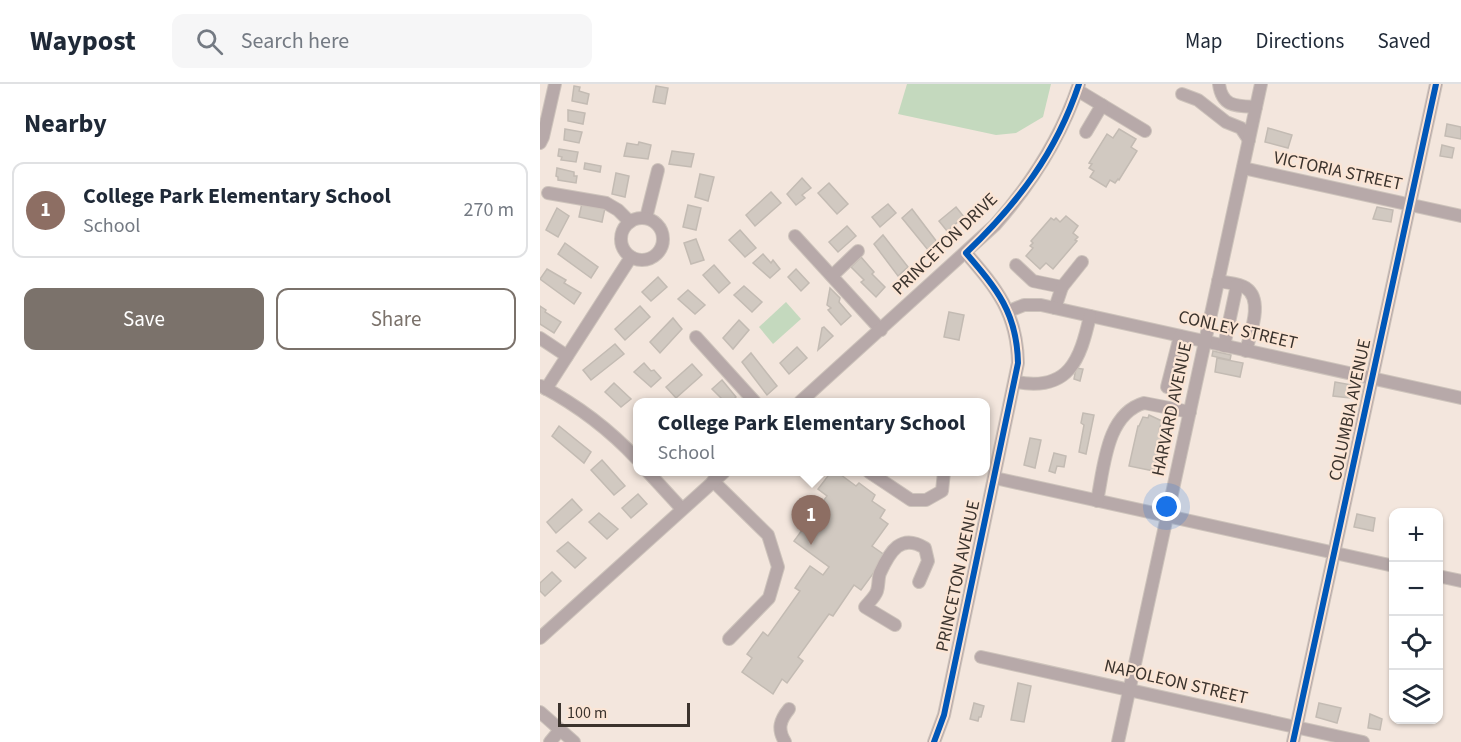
<!DOCTYPE html>
<html lang="en">
<head>
<meta charset="utf-8">
<style>
	:root { --surface:#fff; --page:#f6f6f7; --text:#1f2937; --muted:#747a83; --line:#e0e1e3; --accent:#7b726b }
	body { margin:0; font-family:"Source Sans 3",sans-serif; background:var(--page); color:var(--text) }
	.controls { position:absolute; right:18px; bottom:18px; display:grid; overflow:hidden; border-radius:12px; box-shadow:0 2px 4px #0004 }
	.controls button { width:54px; height:54px; display:grid; place-items:center; padding:0; border:0; border-bottom:2px solid var(--line); background:var(--surface); color:var(--text); font:30px sans-serif }
	.scale { position:absolute; left:18px; bottom:15px; width:132px; box-sizing:border-box; padding-left:6px; border:3px solid #3b332d; border-top:0; font-size:16px; line-height:21px; white-space:nowrap; color:#3b332d; -webkit-text-stroke:4px #fbe5d5; paint-order:stroke }
	.you { position:absolute; left:627px; top:423px; width:21px; height:21px; margin:-15px; border:4px solid #fff; border-radius:50%; background:#1a73e8; box-shadow:0 0 0 9px #1a73e833 }
	.badge { display:grid; place-items:center; width:39px; height:39px; border-radius:50%; background:var(--accent); color:#fff; font-size:20px; font-weight:700 }
	.pin { position:absolute; translate:-50% -50px; filter:drop-shadow(0 2px 3px #0008) }
	.pin::after { content:''; position:absolute; top:32px; width:21px; height:18px; background:inherit; clip-path:polygon(0 0,100% 0,50% 100%) }
	.popup { position:absolute; left:93px; top:314px; width:357px; height:78px; box-sizing:border-box; display:grid; place-content:center; border-radius:12px; background:var(--surface); filter:drop-shadow(0 2px 4px #0005); font-size:20px; white-space:nowrap; color:var(--muted) }
	.popup b { font-size:22px; color:var(--text) }
	.popup::after { content:''; position:absolute; left:50%; top:100%; margin-left:-12px; border:12px solid transparent; border-top-color:var(--surface) }
	.list { margin:0; padding:0; list-style:none }
	h2 { display:flex; justify-content:space-between; align-items:center; height:78px; margin:0; padding:0 24px; font-size:26px }
	h2 small { font-size:20px; font-weight:400; color:var(--muted) }
	.list li { display:grid; grid-template-columns:39px 1fr auto; gap:18px; align-items:center; box-sizing:border-box; height:96px; margin:0 12px 12px; padding:0 12px; border:2px solid var(--line); border-radius:12px }
	.list b { display:block; font-size:22px; white-space:nowrap }
	.list p { margin:0; font-size:20px; white-space:nowrap; color:var(--muted) }
	.list em { font-size:20px; font-style:normal; color:var(--muted) }
	.actions { display:flex; gap:12px; padding:18px 24px }
	.actions a { flex:1; padding:14px 0; border:2px solid var(--accent); border-radius:12px; text-align:center; font-size:21px; color:var(--accent) }
	.actions .main { background:var(--accent); color:#fff }
	.icon { flex:none; width:33px; height:33px; fill:none; stroke:currentColor; stroke-width:2; stroke-linecap:round; stroke-linejoin:round }
	.map { position:relative; flex:none; width:921px; height:658px; overflow:hidden }
	header { display:flex; align-items:center; gap:36px; box-sizing:border-box; height:84px; padding:0 30px; background:var(--surface); border-bottom:2px solid var(--line) }
	header strong { font-size:28px }
	nav { display:flex; gap:33px; margin-inline-start:auto; font-size:21px }
	.search { width:420px; height:54px; background:var(--page); display:flex; align-items:center; gap:15px; box-sizing:border-box; padding:0 21px; border-radius:12px; color:var(--muted); font-size:22px }
	main { display:flex }
	aside { flex:1; background:var(--surface) }
	.map>svg:first-child { display:block }
	.green { fill:#c4d9be }
	.building { fill:#d1c9c1; stroke:#c3bbb3; stroke-width:1.5 }
	.lines { fill:none; stroke-linecap:round; stroke-linejoin:round }
	.minor-casing { stroke:#cdc3bb; stroke-width:14 }
	.minor { stroke:#b7a9a9; stroke-width:12 }
	.cycleway-casing { stroke:#fbe5d5; stroke-width:10 }
	.cycleway { stroke:#0057b8; stroke-width:6 }
	.labels { text-anchor:middle; dominant-baseline:central; stroke-width:4.5; stroke-linejoin:round; paint-order:stroke }
	.street-label { font-size:18px; fill:#3b332d; stroke:#fbe5d5 }
</style>
</head>
<body>
<header>
<strong>Waypost</strong>
<div class="search"><svg class="icon" aria-label="search" viewBox="0 0 24 24"><circle cx="10" cy="10" r="6"/><path d="M15 15l6 6"/></svg>Search here</div>
<nav><a>Map</a><a>Directions</a><a>Saved</a></nav>
</header>
<main>
<aside>
<h2>Nearby<small></small></h2>
<ul class="list">
<li><span class="badge" style="background:#8d6e63">1</span><div><b>College Park Elementary School</b><p>School</p></div><em>270 m</em></li>
</ul>
<div class="actions"><a class="main">Save</a><a>Share</a></div>
</aside>
<div class="map">
<svg width="921" height="658" viewBox="0 0 921 658">
	<rect width="100%" height="100%" fill="#f3e6dd"/>
	<g class="green">
		<polygon points="367,0 511,0 503,33 476,49 456,51 358,30"/>
		<polygon points="246,218 261,235 233,260 219,243"/>
	</g>
	<g class="building">
		<polygon points="34,2 40,3 39,7 49,10 47,20 32,17"/>
		<polygon points="116,2 128,4 125,20 113,18"/>
		<polygon points="28,26 45,29 43,40 28,37"/>
		<polygon points="907,40 921,43 921,55 905,52"/>
		<polygon points="728,44 752,51 748,64 725,58"/>
		<polygon points="25,45 42,48 39,59 24,56"/>
		<polygon points="579,45 596,55 591,63 597,67 579,96 578,95 575,99 570,96 566,103 550,93 554,87 549,84 552,80 549,79 567,50 573,54"/>
		<polygon points="99,58 111,61 108,75 84,72 87,59 98,61"/>
		<polygon points="902,61 914,64 912,74 900,72"/>
		<polygon points="19,65 38,68 36,78 21,76 22,73 18,72"/>
		<polygon points="132,67 154,70 151,83 129,80"/>
		<polygon points="45,79 61,82 60,88 44,85"/>
		<polygon points="17,84 34,88 34,92 37,92 36,99 18,96 18,93 16,92"/>
		<polygon points="76,89 89,92 85,113 72,110"/>
		<polygon points="160,90 174,93 168,117 155,113"/>
		<polygon points="262,94 271,104 262,111 265,114 256,121 247,110"/>
		<polygon points="289,99 308,120 297,130 278,109"/>
		<polygon points="231,108 241,119 215,142 206,131"/>
		<polygon points="42,119 65,124 62,138 39,133"/>
		<polygon points="348,120 356,129 340,143 332,133"/>
		<polygon points="148,121 161,124 156,146 143,143"/>
		<polygon points="416,123 424,133 407,147 399,137"/>
		<polygon points="837,123 853,126 851,138 833,135"/>
		<polygon points="17,124 29,132 18,153 6,146"/>
		<polygon points="372,125 397,158 388,166 362,134"/>
		<polygon points="526,132 538,142 533,149 538,153 535,156 537,157 513,185 506,179 500,185 486,172 493,164 490,162 493,159 491,157 511,134 514,136 516,134 520,138"/>
		<polygon points="307,142 316,152 298,168 289,158"/>
		<polygon points="200,146 216,164 205,173 189,156"/>
		<polygon points="343,151 368,183 358,192 334,160"/>
		<polygon points="156,155 164,176 151,180 144,159"/>
		<polygon points="25,159 58,183 51,194 18,170"/>
		<polygon points="223,170 231,179 233,176 240,185 230,194 213,179"/>
		<polygon points="321,173 334,188 332,190 345,203 336,213 321,198 324,196 311,183"/>
		<polygon points="174,181 190,199 179,209 163,191"/>
		<polygon points="7,185 26,196 24,199 41,209 34,220 0,195"/>
		<polygon points="256,185 269,199 261,207 248,193"/>
		<polygon points="118,193 127,203 111,217 102,208"/>
		<polygon points="204,202 222,218 212,228 194,211"/>
		<polygon points="290,204 300,214 299,218 311,232 301,241 288,226 291,224 287,221"/>
		<polygon points="148,206 165,221 155,230 138,215"/>
		<polygon points="0,222 6,226 5,228 21,238 14,249 0,240"/>
		<polygon points="100,222 110,233 85,256 75,245"/>
		<polygon points="409,228 424,231 419,256 404,253"/>
		<polygon points="133,234 142,245 120,269 110,258"/>
		<polygon points="199,236 209,246 193,265 183,254"/>
		<polygon points="284,243 293,252 278,266 282,244"/>
		<polygon points="75,260 84,270 51,296 43,286"/>
		<polygon points="257,263 267,274 249,290 240,279"/>
		<polygon points="673,267 691,271 690,276 672,272"/>
		<polygon points="211,269 237,302 227,311 202,278"/>
		<polygon points="677,274 703,279 700,293 675,288"/>
		<polygon points="104,279 111,287 114,286 121,294 111,303 94,288"/>
		<polygon points="152,280 162,291 136,314 126,303"/>
		<polygon points="536,284 543,285 540,297 534,295"/>
		<polygon points="182,296 196,313 194,315 198,318 185,318 172,305"/>
		<polygon points="795,298 812,301 810,314 793,312"/>
		<polygon points="74,299 91,315 81,323 65,308"/>
		<polygon points="543,329 554,331 546,370 539,368 544,341 541,339"/>
		<polygon points="609,331 622,337 619,346 623,347 614,387 589,382 598,342 599,342 603,333 608,334"/>
		<polygon points="19,342 51,368 44,379 12,352"/>
		<polygon points="490,354 501,356 495,384 484,381"/>
		<polygon points="514,369 526,372 524,383 517,382 515,389 509,387"/>
		<polygon points="62,376 85,402 74,411 51,386"/>
		<polygon points="291,388 297,388 316,402 319,399 335,411 332,417 345,426 340,434 348,440 332,462 346,472 321,506 314,501 293,532 289,530 258,573 263,577 247,599 242,595 233,610 202,588 212,574 207,570 223,548 228,552 260,507 255,504 270,482 283,491 289,483 254,457 287,412 278,405"/>
		<polygon points="98,410 107,420 91,434 82,424"/>
		<polygon points="32,415 42,426 16,449 7,438"/>
		<polygon points="59,429 78,445 67,455 49,438"/>
		<polygon points="817,430 835,434 833,447 814,443"/>
		<polygon points="28,458 46,474 35,484 17,467"/>
		<polygon points="12,488 21,497 5,512 0,507 0,499"/>
		<polygon points="478,599 491,602 484,638 471,636"/>
		<polygon points="434,619 444,622 441,633 439,633 438,637 430,635"/>
		<polygon points="779,619 801,624 797,639 776,633"/>
		<polygon points="830,630 842,635 840,646 828,644"/>
	</g>
	<g class="lines">
		<defs>
			<g id="minor">
				<path d="M679,0C682,23 696,22 716,23"/>
				<polyline points="537,6 605,47"/>
				<polyline points="642,10 658,16 686,38 701,44 709,56"/>
				<polyline points="546,48 562,21"/>
				<polyline points="0,59 3,53 15,0"/>
				<polyline points="703,84 921,132"/>
				<polyline points="8,109 66,119 78,126 90,138"/>
				<polyline points="106,134 118,86"/>
				<circle cx="102" cy="155" r="21"/>
				<polyline points="255,152 341,246"/>
				<polyline points="476,181 493,197 522,203 515,224"/>
				<polyline points="292,192 318,167"/>
				<path d="M678,197C687,199 699,199 706,204C724,216 710,250 706,267"/>
				<polyline points="522,203 542,178"/>
				<polyline points="469,227 484,221 501,221 921,314"/>
				<polyline points="156,253 215,318"/>
				<polyline points="0,254 27,272"/>
				<polyline points="684,262 697,201"/>
				<path d="M476,298C529,308 540,276 550,232"/>
				<path d="M1,302C37,321 69,345 97,375"/>
				<polyline points="627,303 640,252"/>
				<polyline points="6,305 91,173"/>
				<path d="M260,318L455,141C492,99 521,54 539,0"/>
				<polyline points="108,388 142,425"/>
				<polyline points="329,388 371,416 386,416 402,407 404,388"/>
				<polyline points="455,394 854,482"/>
				<polyline points="173,397 228,451 238,483 229,514 189,555"/>
				<path d="M557,417C564,384 566,330 604,319L650,328"/>
				<polyline points="898,492 921,497"/>
				<path d="M355,541L325,523C329,518 335,513 337,507C339,501 338,494 340,489C350,467 361,449 385,464L388,477L379,498"/>
				<polyline points="0,554 184,388"/>
				<polyline points="441,573 823,658"/>
				<polyline points="0,628 34,658"/>
				<polyline points="10,658 19,647"/>
				<path d="M245,658C237,645 240,636 249,625"/>
				<path d="M394,658L404,631L478,279C477,229 457,205 426,169"/>
				<polyline points="578,658 721,0"/>
				<polyline points="753,658 896,0"/>
			</g>
		</defs>
		<use href="#minor" class="minor-casing"/>
		<use href="#minor" class="minor"/>
		<defs>
			<g id="cycleway">
				<path d="M394,658L404,631L478,279C477,229 457,205 426,169C478,119 516,69 539,0"/>
				<polyline points="753,658 896,0"/>
			</g>
		</defs>
		<use href="#cycleway" class="cycleway-casing"/>
		<use href="#cycleway" class="cycleway"/>
	</g>
	<g class="labels">
		<g class="street-label">
			<text transform="translate(798 87) rotate(12)">VICTORIA STREET</text>
			<text transform="translate(405 160) rotate(-44)">PRINCETON DRIVE</text>
			<text transform="translate(698 246) rotate(13)">CONLEY STREET</text>
			<text transform="translate(632 325) rotate(-78)">HARVARD AVENUE</text>
			<text transform="translate(810 326) rotate(-78)">COLUMBIA AVENUE</text>
			<text transform="translate(418 492) rotate(-78)">PRINCETON AVENUE</text>
			<text transform="translate(636 598) rotate(13)">NAPOLEON STREET</text>
		</g>
	</g>
</svg>
<div class="controls">
<button>+</button>
<button>−</button>
<button><svg class="icon" aria-label="locate" viewBox="0 0 24 24"><circle cx="12" cy="12" r="6"/><path d="M12 2v4M12 18v4M2 12h4M18 12h4"/></svg></button>
<button><svg class="icon" aria-label="layers" viewBox="0 0 24 24"><path d="M12 4l9 5-9 5-9-5zM3 14l9 5 9-5"/></svg></button>
</div>
<div class="scale">100 m</div>
<div class="you"></div>
<div class="pin badge" style="left:271px;top:461px;background:#8d6e63">1</div>
<div class="popup"><b>College Park Elementary School</b>School</div>
</div>
</main>
</body>
</html>
